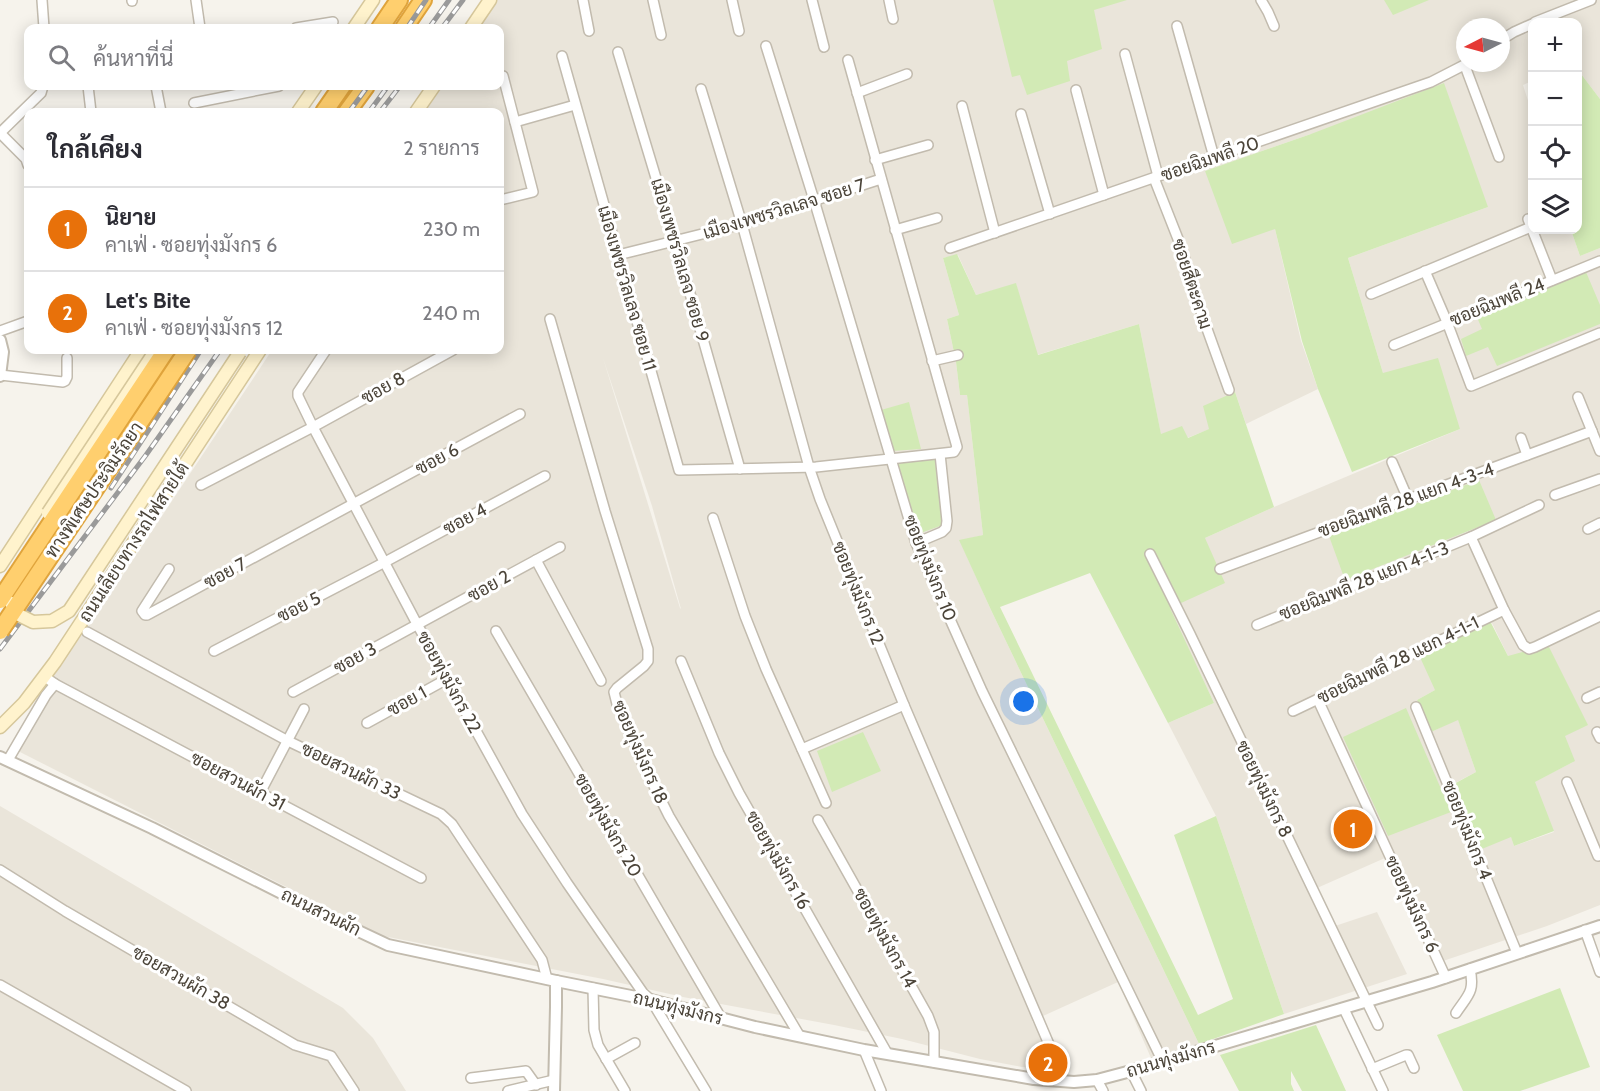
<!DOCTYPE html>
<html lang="th">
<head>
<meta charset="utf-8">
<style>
	:root { --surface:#fff; --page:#f7f7f7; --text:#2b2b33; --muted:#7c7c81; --line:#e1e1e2; --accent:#db2777 }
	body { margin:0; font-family:Cabin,Sarabun,sans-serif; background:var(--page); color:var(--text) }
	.controls { position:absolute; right:18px; top:18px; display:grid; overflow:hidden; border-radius:12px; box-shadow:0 3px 15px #0003 }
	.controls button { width:54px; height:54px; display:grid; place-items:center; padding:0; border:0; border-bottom:2px solid var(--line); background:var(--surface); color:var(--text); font:30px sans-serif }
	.compass { position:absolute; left:1456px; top:18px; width:54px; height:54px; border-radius:50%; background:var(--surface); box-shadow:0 3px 15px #0003; rotate:264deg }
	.you { position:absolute; left:1024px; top:702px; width:21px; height:21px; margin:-15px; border:4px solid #fff; border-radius:50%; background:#1a73e8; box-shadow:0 0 0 9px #1a73e833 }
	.badge { display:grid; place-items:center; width:39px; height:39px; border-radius:50%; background:var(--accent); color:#fff; font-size:20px; font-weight:700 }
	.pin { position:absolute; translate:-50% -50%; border:3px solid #fff; box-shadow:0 2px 6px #0006 }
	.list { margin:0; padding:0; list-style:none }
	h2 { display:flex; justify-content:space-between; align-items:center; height:78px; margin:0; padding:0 24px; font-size:26px }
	h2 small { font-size:20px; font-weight:400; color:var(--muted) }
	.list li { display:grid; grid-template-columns:39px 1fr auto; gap:18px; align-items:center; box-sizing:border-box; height:84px; padding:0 24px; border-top:2px solid var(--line) }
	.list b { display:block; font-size:22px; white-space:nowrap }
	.list p { margin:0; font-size:20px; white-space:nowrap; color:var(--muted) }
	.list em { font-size:20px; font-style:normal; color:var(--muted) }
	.icon { flex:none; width:33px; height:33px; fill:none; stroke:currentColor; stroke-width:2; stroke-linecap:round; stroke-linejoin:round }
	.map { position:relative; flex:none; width:1600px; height:1091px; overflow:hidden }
	.search { position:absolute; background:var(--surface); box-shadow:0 3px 15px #0003; left:24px; top:24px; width:480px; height:66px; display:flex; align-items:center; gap:15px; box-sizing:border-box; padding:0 21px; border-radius:12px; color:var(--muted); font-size:22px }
	.panel { position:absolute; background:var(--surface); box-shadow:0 3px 15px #0003; left:24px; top:108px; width:480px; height:246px; border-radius:12px }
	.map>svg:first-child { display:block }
	.residential { fill:#eae5da; fill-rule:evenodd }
	.green { fill:#d2eab5 }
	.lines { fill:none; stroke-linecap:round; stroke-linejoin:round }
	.minor-casing { stroke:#c2bbae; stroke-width:12 }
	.tertiary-casing { stroke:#c2bbae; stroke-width:14 }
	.secondary-casing { stroke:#d6c79b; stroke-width:15 }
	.motorway-casing { stroke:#e0a43c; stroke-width:20 }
	.minor { stroke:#fff; stroke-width:9 }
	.tertiary { stroke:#fff; stroke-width:10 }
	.secondary { stroke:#fff3cd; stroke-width:12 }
	.motorway { stroke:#ffcf6e; stroke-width:16 }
	.rail-casing { stroke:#9a9a9a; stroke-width:5 }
	.rail { stroke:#fff; stroke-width:3; stroke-dasharray:9; stroke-linecap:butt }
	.secondary-bridge-casing { stroke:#d6c79b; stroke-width:15; stroke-linecap:butt }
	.motorway-bridge-casing { stroke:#e0a43c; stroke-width:20; stroke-linecap:butt }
	.secondary-bridge { stroke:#fff3cd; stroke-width:12 }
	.motorway-bridge { stroke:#ffcf6e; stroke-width:16 }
	.labels { text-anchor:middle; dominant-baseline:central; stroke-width:6; stroke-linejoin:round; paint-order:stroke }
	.street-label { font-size:18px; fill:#4b4439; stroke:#fff }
</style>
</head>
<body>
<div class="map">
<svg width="1600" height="1091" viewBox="0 0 1600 1091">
	<rect width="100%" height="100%" fill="#f6f3ec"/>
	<g class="residential">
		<path d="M497,0H1600V99L1578,70V22H1532V81L1523,85L1532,113V230H1571L1580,256L1600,248V905L1547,926L1443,961L1385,858L1317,888L1335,926L1377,912L1407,974L1284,1014L1216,816L1168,723L1214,703L1169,608L1205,538L1274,507L1460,429L1383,373L1348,258L1488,207L1311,134L1205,171L1275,229L1301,341L1318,389L1246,424L1235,392L1210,429L1187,438L1161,435L1139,324L1037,355L1016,284L976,295L958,255L943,258L959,315L947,319L956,362L960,395H967L983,535L960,541L991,610L1199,1044L1151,1058L1118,982L1032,1021L1060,1069L1022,1067L980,1059L902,1039L834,1025L683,997L603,979L383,936L18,751L59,680L52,677L103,605L272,350H500V112H425L441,86H500V28H478ZM1465,27H1501V63H1465ZM603,358L652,506L681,609L680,608ZM1491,621L1508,656L1573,762L1534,782L1554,832L1514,846L1511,836L1478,850L1453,784L1476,772L1458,719L1431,732L1417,700L1435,690Z"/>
		<polygon points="0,806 343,1008 373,1038 406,1091 0,1091"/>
	</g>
	<g class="green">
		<polygon points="993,0 1127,0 1094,10 1102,49 1067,61 1070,81 1027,95 1020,75 1012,77"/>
		<polygon points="1384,0 1429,0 1393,15"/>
		<polygon points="1578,70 1600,99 1600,248 1580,256 1571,230 1578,230"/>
		<polygon points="1444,83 1488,207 1348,258 1383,373 1438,358 1460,429 1352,472 1318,389 1302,341 1275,229 1232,244 1205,171 1311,134"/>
		<polygon points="957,254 976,295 1016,283 1038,355 1139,324 1161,434 1182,426 1188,438 1209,429 1203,406 1235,392 1274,507 1205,538 1225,583 1170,608 1214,703 1168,723 1090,573 1000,607 1198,1015 1233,999 1174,835 1216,816 1284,1014 1199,1044 991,610 959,540 983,535 967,395 960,395 956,362 947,319 959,315 943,258"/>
		<polygon points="1586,272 1600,305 1600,324 1497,366 1488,347 1466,356 1461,339 1482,329 1476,315"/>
		<polygon points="909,402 921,449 892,451 881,410"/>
		<polygon points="936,458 944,522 940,526 918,534 898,469 898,461"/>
		<polygon points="1479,480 1496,520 1345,580 1329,536"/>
		<polygon points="1490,621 1508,656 1548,645 1588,725 1565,736 1575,761 1535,782 1554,831 1514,846 1511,837 1477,851 1452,785 1476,772 1458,720 1431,732 1417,700 1435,690 1419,655"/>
		<polygon points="1406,708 1451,812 1388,836 1343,737"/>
		<polygon points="863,732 881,771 832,792 817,751"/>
		<polygon points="1560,988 1590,1067 1520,1091 1463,1091 1437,1035"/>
		<polygon points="1316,1025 1346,1091 1302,1091 1291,1071 1291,1084 1294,1091 1239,1091 1220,1055"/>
	</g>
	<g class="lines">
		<defs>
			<g id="minor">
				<polyline points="42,0 44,28"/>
				<polyline points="132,0 132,1"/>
				<polyline points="196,0 200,28"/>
				<polyline points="583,0 589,31"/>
				<polyline points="653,0 661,35"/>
				<polyline points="732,0 739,31"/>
				<polyline points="812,0 824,47"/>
				<polyline points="889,0 893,19"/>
				<polyline points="1261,0 1268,12 1274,26"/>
				<polyline points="1535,22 1591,0"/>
				<polyline points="1177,26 1214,157"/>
				<polyline points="296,28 333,22"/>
				<polyline points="1501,40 1514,32 1532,24"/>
				<polyline points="766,46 814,200 916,543 982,691 1163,1062"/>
				<polyline points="618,52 675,241 740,469"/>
				<polyline points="1125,54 1158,176"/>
				<polyline points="562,56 679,470 816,467 954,452 957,447 848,60"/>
				<polyline points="1465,66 1499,157"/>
				<polyline points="88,86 91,112"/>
				<polyline points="156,86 161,112"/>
				<path d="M701,89L742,224L809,467L820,499L904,705L1051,1049C1055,1061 1054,1068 1049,1080"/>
				<polyline points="1076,90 1104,195"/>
				<polyline points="857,93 907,74"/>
				<polyline points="194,103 279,86"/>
				<polyline points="962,106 995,233"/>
				<polyline points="1021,114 1050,214"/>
				<polyline points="515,122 575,105"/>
				<polyline points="0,133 41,93 43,86"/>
				<polyline points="0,133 26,159 28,165"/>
				<polyline points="875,160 928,145"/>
				<polyline points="1154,178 1180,244 1202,315 1229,390"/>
				<polyline points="500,200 533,192 503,76"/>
				<polyline points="1528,219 1552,280"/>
				<polyline points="895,230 937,218"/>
				<polyline points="950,248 1431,82 1468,63"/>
				<polyline points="618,255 742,224 881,179"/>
				<polyline points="1425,271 1447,322 1471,386 1600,333"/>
				<polyline points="1371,294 1531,227"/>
				<polyline points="550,319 605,511 648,649 648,661 644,666 617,688 614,692 617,704 642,762 669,816 799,1035"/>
				<polyline points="0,331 28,321"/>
				<polyline points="1394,345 1600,261"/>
				<polyline points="326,350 298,392 298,396 313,427 417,624 522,814 567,883 643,993 651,1000 706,1091"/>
				<polyline points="932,361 958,355"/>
				<polyline points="0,375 63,382 65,381 67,377 67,358"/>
				<polyline points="1578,397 1600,451"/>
				<polyline points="1521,438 1527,455"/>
				<polyline points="1392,462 1408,499"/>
				<polyline points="201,485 313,427 453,350"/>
				<polyline points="1555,495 1600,479"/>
				<polyline points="713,518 745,616 766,669 826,803"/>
				<polyline points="1588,529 1600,523"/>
				<polyline points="1471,537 1504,610 1523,645 1529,649 1535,647 1600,616"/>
				<polyline points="916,543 942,532 946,528 947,521 940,454"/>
				<polyline points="1150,554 1190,634 1378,1025"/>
				<polyline points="536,560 601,681"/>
				<polyline points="169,569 142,611 145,615 147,615 520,414"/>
				<polyline points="1220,569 1592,431"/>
				<polyline points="1257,625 1471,537 1539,505"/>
				<polyline points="496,631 721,1018"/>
				<polyline points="87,632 288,741 441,814 452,824 542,960 547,979"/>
				<polyline points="214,651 385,562 545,476"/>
				<polyline points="681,661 719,753 739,793 887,1053"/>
				<polyline points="45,677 55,684 421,878"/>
				<polyline points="293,692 560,547"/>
				<polyline points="1587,698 1600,692"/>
				<polyline points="1318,700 1446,978"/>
				<polyline points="1416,707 1517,953"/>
				<polyline points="1293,711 1504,610"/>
				<polyline points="367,723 447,679"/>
				<polyline points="1597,732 1600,738"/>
				<polyline points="802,749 904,705"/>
				<polyline points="8,760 46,695 55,684"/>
				<polyline points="1567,782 1598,856"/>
				<polyline points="260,793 304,709"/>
				<polyline points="818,820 928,1016 934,1032 934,1062"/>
				<polyline points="0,870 65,911 295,1045 331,1056 354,1091"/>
				<polyline points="1585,930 1600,972"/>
				<polyline points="0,985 186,1091"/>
				<polyline points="593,988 594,1030 598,1045 625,1091"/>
				<polyline points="1344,1009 1383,1091"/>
				<path d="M1456,1013C1468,995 1475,992 1470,969"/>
				<polyline points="864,1050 881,1091"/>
				<polyline points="606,1059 635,1043"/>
				<polyline points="1372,1069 1406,1055 1408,1055 1414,1068"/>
				<polyline points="1131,1071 1141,1091"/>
				<polyline points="471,1078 526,1071 536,1085"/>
				<polyline points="1097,1080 1103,1091"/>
				<polyline points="508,1091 554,1080"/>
			</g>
			<g id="tertiary">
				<polyline points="0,340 3,352 0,376"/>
				<polyline points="0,757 152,828 335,920 388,945 556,981 556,1007 554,1091"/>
				<polyline points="556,981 651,1000 755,1027 864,1050 1034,1079 1074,1082 1097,1080 1131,1071 1432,982 1600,926"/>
			</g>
			<g id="secondary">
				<polyline points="354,28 373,0"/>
				<polyline points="471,28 490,0"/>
				<polyline points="298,112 316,86"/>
				<polyline points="416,112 434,86"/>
				<polyline points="0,566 141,350"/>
				<polyline points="0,727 24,703 55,662 260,350"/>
			</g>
			<g id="motorway">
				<polyline points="380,28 399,0"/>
				<polyline points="404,28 423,0"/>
				<polyline points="324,112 342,86"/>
				<polyline points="347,112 366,86"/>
			</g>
		</defs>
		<use href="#minor" class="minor-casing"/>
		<use href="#tertiary" class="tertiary-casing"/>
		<use href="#secondary" class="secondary-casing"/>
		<use href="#motorway" class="motorway-casing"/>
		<use href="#minor" class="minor"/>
		<use href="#tertiary" class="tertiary"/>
		<use href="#secondary" class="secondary"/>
		<use href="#motorway" class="motorway"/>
		<defs>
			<g id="rail">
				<polyline points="407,28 426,0"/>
				<polyline points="429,28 449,0"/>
				<polyline points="442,28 463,0"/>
				<polyline points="349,112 368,86"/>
				<polyline points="369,112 388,86"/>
				<polyline points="380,112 400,86"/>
				<polyline points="111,488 201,350"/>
				<polyline points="0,621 97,477 168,387"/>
				<polyline points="0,649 146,455 220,350"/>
			</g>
		</defs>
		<use href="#rail" class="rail-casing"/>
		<use href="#rail" class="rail"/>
		<defs>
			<g id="secondary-bridge">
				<polyline points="48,513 156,350"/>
				<polyline points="11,603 19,615 33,622 52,621 69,611 240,352"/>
			</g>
			<g id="motorway-bridge">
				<polyline points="0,600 166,350"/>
				<polyline points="0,631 188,350"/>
			</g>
		</defs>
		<use href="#secondary-bridge" class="secondary-bridge-casing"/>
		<use href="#motorway-bridge" class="motorway-bridge-casing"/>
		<use href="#secondary-bridge" class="secondary-bridge"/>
		<use href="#motorway-bridge" class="motorway-bridge"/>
	</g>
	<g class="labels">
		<g class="street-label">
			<text transform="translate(1210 159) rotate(-19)">ซอยฉิมพลี 20</text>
			<text transform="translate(784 209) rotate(-17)">เมืองเพชรวิลเลจ ซอย 7</text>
			<text transform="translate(680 260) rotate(74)">เมืองเพชรวิลเลจ ซอย 9</text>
			<text transform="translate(1192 284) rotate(72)">ซอยสีตะคาม</text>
			<text transform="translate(627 288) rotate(74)">เมืองเพชรวิลเลจ ซอย 11</text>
			<text transform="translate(1497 302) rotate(-22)">ซอยฉิมพลี 24</text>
			<text transform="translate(383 388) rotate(-29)">ซอย 8</text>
			<text transform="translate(437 459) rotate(-28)">ซอย 6</text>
			<text transform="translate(94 490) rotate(-56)">ทางพิเศษประจิมรัถยา</text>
			<text transform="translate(1406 500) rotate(-20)">ซอยฉิมพลี 28 แยก 4-3-4</text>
			<text transform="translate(465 519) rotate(-28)">ซอย 4</text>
			<text transform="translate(134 542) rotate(-57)">ถนนเลียบทางรถไฟสายใต้</text>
			<text transform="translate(930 568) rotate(68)">ซอยทุ่งมังกร 10</text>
			<text transform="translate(225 573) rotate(-28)">ซอย 7</text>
			<text transform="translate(1364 581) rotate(-22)">ซอยฉิมพลี 28 แยก 4-1-3</text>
			<text transform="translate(489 586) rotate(-29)">ซอย 2</text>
			<text transform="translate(858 593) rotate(68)">ซอยทุ่งมังกร 12</text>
			<text transform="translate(299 607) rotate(-27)">ซอย 5</text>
			<text transform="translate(355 658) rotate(-29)">ซอย 3</text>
			<text transform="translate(1398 660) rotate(-26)">ซอยฉิมพลี 28 แยก 4-1-1</text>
			<text transform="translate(449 682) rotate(61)">ซอยทุ่งมังกร 22</text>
			<text transform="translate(407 701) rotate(-29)">ซอย 1</text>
			<text transform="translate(640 752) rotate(66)">ซอยทุ่งมังกร 18</text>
			<text transform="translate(351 771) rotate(26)">ซอยสวนผัก 33</text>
			<text transform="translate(238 781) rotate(28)">ซอยสวนผัก 31</text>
			<text transform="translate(1264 789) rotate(64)">ซอยทุ่งมังกร 8</text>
			<text transform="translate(608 825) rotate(60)">ซอยทุ่งมังกร 20</text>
			<text transform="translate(1467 830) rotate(68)">ซอยทุ่งมังกร 4</text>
			<text transform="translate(778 860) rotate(60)">ซอยทุ่งมังกร 16</text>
			<text transform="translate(1412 904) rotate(65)">ซอยทุ่งมังกร 6</text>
			<text transform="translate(321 912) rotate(26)">ถนนสวนผัก</text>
			<text transform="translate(885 938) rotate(61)">ซอยทุ่งมังกร 14</text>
			<text transform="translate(181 978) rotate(30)">ซอยสวนผัก 38</text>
			<text transform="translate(678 1008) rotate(14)">ถนนทุ่งมังกร</text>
			<text transform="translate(1171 1059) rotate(-16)">ถนนทุ่งมังกร</text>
		</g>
	</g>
</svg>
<div class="controls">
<button>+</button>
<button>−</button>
<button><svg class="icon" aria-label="locate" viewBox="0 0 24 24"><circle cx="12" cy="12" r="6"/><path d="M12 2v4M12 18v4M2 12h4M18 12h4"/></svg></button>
<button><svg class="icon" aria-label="layers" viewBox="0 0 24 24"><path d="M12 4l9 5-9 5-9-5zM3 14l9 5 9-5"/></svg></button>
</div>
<svg class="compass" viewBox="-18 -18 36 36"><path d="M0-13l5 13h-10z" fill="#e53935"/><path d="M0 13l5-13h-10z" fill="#7c7c81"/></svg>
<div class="you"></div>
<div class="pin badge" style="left:1353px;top:829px;background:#e8710a">1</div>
<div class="pin badge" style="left:1048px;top:1063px;background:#e8710a">2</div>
<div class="search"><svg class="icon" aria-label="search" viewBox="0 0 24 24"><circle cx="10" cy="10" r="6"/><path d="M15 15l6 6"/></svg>ค้นหาที่นี่</div>
<section class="panel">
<h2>ใกล้เคียง<small>2 รายการ</small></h2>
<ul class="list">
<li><span class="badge" style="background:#e8710a">1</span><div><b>นิยาย</b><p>คาเฟ่ · ซอยทุ่งมังกร 6</p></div><em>230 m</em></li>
<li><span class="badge" style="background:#e8710a">2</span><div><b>Let's Bite</b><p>คาเฟ่ · ซอยทุ่งมังกร 12</p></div><em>240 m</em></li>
</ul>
</section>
</div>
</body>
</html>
